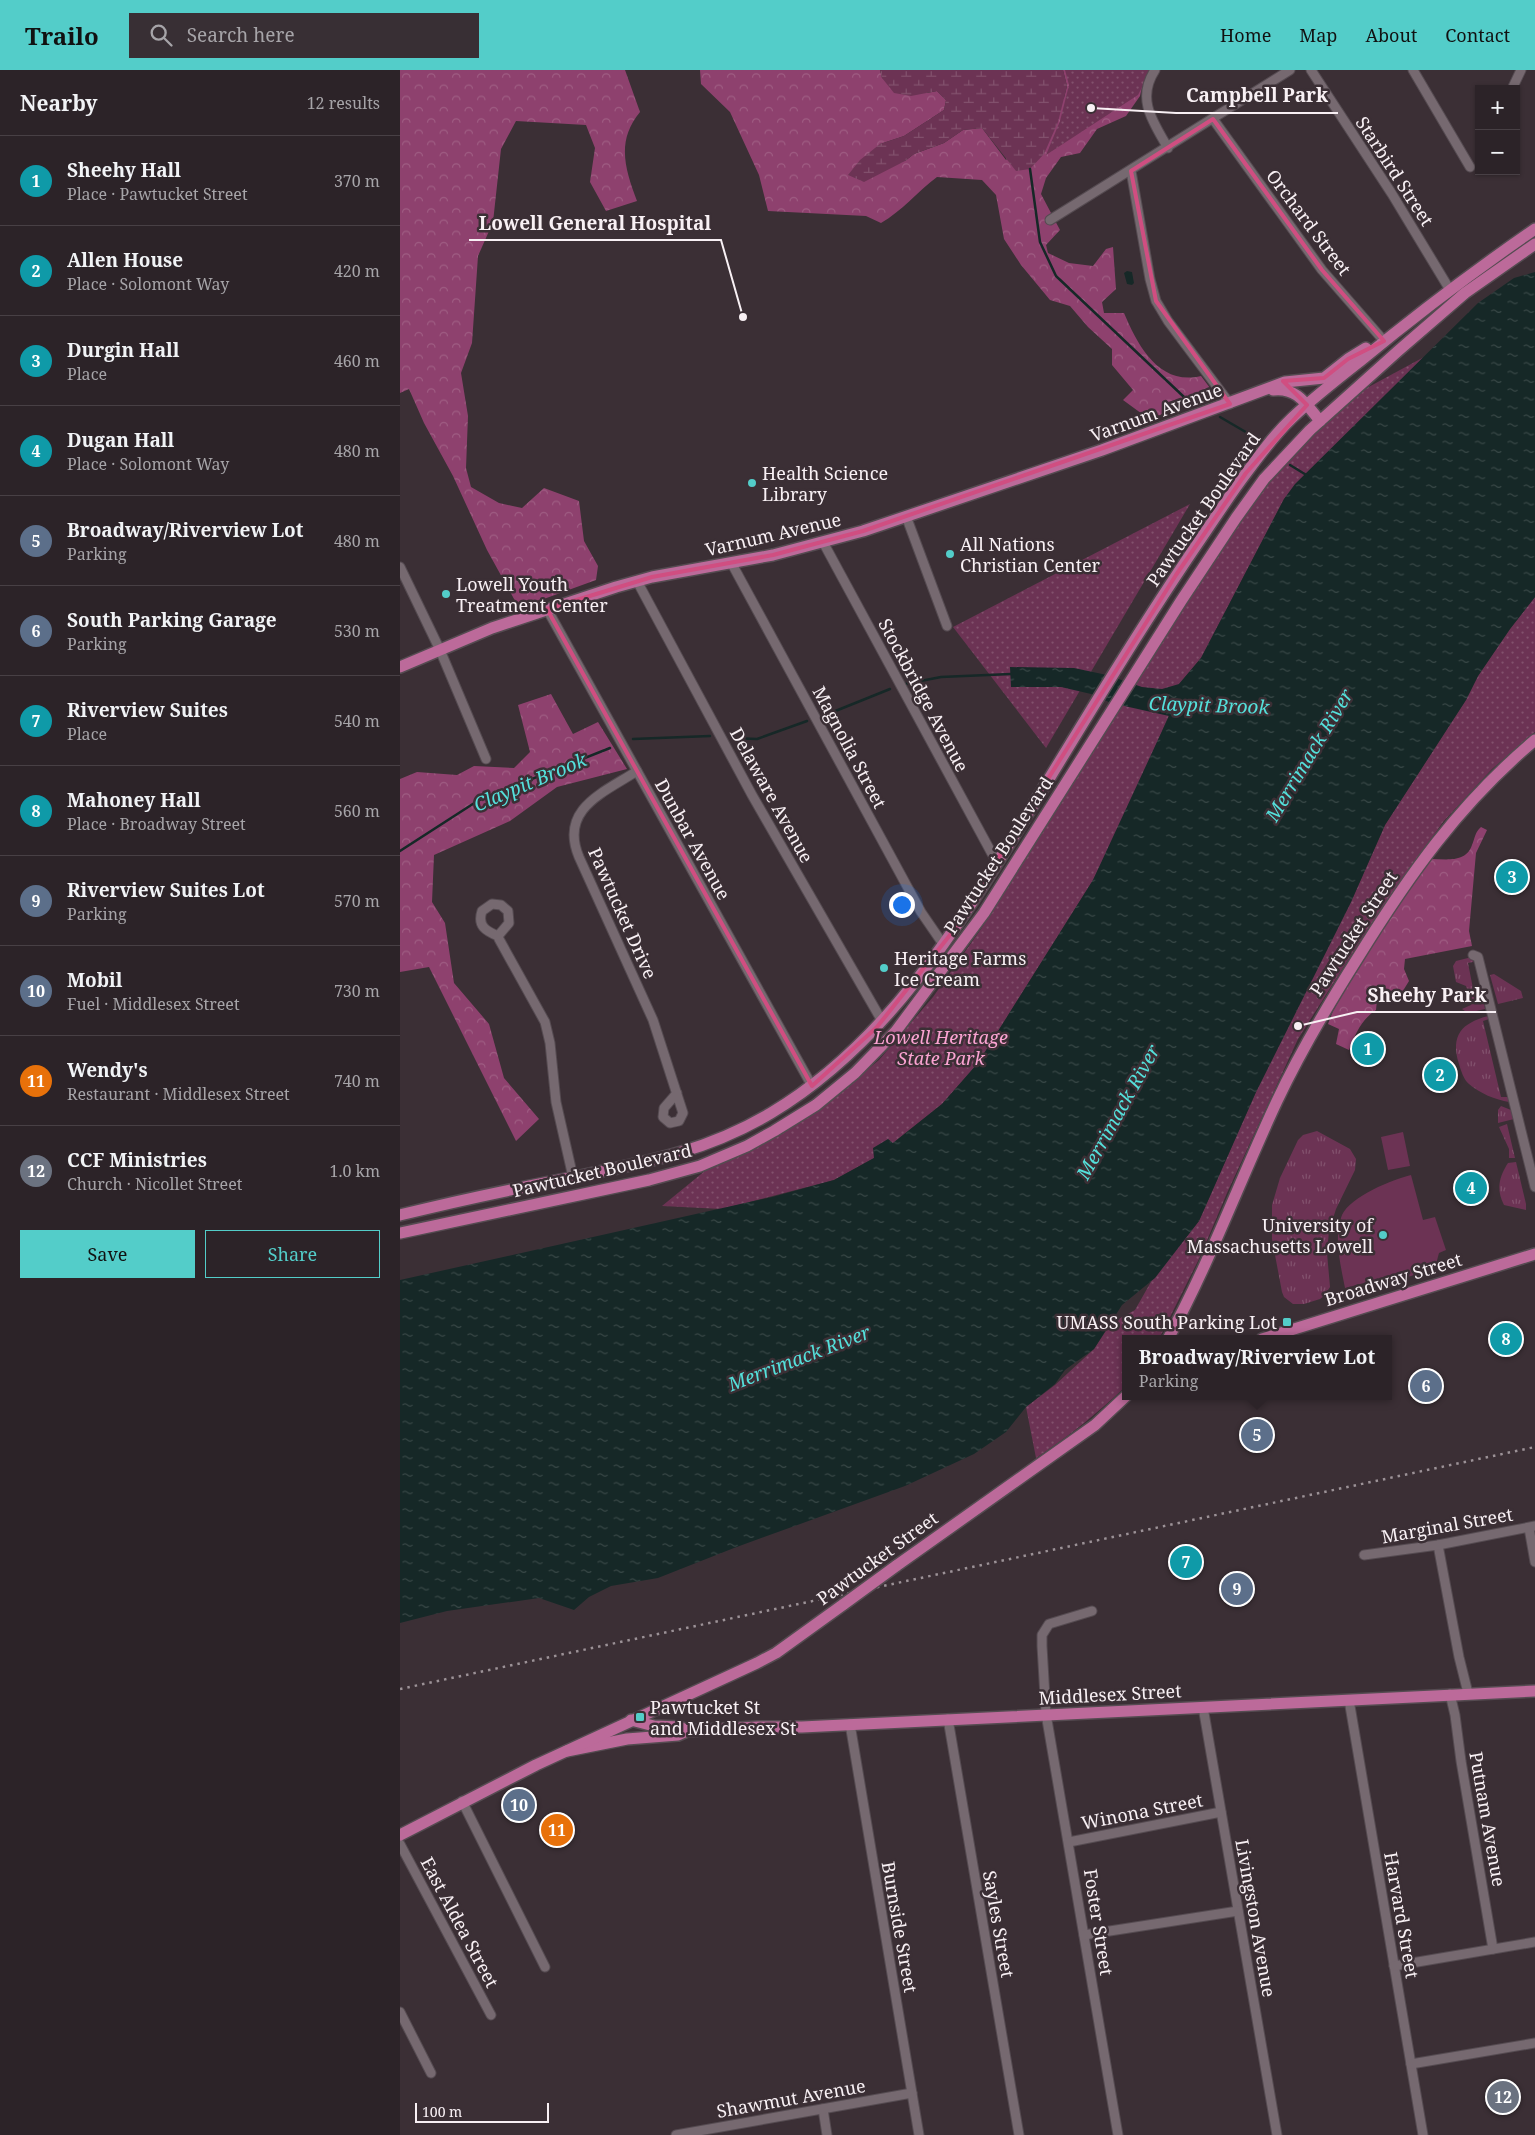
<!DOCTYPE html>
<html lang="en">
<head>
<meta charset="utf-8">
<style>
	:root { --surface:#2c2328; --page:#382f34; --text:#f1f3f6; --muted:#a6a4a8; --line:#484045; --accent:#53cdc9 }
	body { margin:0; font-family:"Noto Serif",serif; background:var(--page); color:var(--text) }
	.controls { position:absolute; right:15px; top:15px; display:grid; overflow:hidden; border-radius:0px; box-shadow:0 1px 4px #0004 }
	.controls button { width:45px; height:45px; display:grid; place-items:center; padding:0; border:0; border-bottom:1px solid var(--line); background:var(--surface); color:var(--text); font:25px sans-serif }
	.scale { position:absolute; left:15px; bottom:12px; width:134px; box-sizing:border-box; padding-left:5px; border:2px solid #f8f0f4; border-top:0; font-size:14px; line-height:18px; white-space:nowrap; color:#f8f0f4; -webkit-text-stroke:4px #3b2f35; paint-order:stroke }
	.you { position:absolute; left:501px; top:834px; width:18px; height:18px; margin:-12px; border:4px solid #fff; border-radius:50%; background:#1a73e8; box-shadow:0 0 0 8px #1a73e833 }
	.badge { display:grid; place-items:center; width:32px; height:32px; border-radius:50%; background:var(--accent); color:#fff; font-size:16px; font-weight:700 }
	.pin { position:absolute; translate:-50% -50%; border:2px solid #fff; box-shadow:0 1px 5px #0006 }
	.popup { position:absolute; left:722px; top:1265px; width:270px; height:65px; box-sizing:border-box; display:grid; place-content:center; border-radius:0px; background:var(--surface); filter:drop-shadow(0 1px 4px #0005); font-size:16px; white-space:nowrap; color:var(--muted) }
	.popup b { font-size:19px; color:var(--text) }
	.popup::after { content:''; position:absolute; left:50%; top:100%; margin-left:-10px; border:10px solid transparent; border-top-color:var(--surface) }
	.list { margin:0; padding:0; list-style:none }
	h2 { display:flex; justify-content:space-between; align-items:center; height:65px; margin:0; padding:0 20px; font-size:21px }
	h2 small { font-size:16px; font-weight:400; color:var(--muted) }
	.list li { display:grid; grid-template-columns:32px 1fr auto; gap:15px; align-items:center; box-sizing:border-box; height:90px; padding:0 20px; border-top:1px solid var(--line) }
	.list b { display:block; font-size:19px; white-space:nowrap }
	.list p { margin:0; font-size:16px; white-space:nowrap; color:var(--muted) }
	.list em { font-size:16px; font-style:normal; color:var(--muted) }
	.actions { display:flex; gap:10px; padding:15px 20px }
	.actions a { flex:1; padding:11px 0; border:1px solid var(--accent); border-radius:0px; text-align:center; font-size:18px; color:var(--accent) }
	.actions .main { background:var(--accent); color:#111 }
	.icon { flex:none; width:28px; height:28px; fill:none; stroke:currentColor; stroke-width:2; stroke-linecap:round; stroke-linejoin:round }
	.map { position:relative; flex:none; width:1135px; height:2065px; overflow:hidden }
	header { display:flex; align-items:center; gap:30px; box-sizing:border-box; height:70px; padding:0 25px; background:var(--accent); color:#111 }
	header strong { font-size:24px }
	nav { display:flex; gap:28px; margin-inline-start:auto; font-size:18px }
	.search { width:350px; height:45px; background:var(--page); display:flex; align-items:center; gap:12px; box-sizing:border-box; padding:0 18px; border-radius:0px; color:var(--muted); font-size:19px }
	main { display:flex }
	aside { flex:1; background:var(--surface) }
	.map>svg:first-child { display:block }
	.grass { fill:url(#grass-tufts) }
	.forest { fill:url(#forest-crowns) }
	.wetland { fill:url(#wetland-marsh) }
	.park { fill:url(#park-dots) }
	.pitch { fill:#6c3354 }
	.water { fill:url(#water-ripples) }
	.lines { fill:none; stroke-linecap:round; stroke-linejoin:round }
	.stream { stroke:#162827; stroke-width:2.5 }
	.minor-casing { stroke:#554b51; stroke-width:11 }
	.major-casing { stroke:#554b51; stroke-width:14 }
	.minor { stroke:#766970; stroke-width:9 }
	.major { stroke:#bc6a9a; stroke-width:11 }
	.rail { stroke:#9c9297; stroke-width:2.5; stroke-dasharray:2.5 5; stroke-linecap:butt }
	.major-bridge-casing { stroke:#554b51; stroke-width:14; stroke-linecap:butt }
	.major-bridge { stroke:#bc6a9a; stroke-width:11 }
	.marked { fill:none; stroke:#d04e81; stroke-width:4; stroke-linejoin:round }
	.poi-dot { fill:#53cdc9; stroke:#3b2f35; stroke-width:2 }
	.labels { text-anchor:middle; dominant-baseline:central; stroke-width:5; stroke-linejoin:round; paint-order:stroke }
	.street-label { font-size:18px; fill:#f8f0f4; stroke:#3b2f35 }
	.poi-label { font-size:18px; fill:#f8f0f4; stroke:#3b2f35; text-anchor:start }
	.park-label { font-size:18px; font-style:italic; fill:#fba3d2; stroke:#3b2f35 }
	.water-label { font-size:19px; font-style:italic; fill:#54e0db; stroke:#3b2f35 }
	.leader { fill:none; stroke:#f8f0f4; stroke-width:2 }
	.callout-dot { fill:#f8f0f4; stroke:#3b2f35; stroke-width:2 }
	.callout-label { font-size:19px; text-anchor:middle; font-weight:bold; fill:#f8f0f4; stroke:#3b2f35; stroke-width:5; stroke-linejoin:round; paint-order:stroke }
</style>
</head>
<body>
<header>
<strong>Trailo</strong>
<div class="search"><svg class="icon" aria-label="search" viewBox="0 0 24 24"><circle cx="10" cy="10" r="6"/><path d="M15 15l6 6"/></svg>Search here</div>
<nav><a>Home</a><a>Map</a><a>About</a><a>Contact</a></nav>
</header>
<main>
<aside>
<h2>Nearby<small>12 results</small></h2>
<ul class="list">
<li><span class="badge" style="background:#0f9aa8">1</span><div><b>Sheehy Hall</b><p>Place · Pawtucket Street</p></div><em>370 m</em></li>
<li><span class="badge" style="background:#0f9aa8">2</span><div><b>Allen House</b><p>Place · Solomont Way</p></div><em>420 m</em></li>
<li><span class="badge" style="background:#0f9aa8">3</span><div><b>Durgin Hall</b><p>Place</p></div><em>460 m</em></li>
<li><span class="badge" style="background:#0f9aa8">4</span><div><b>Dugan Hall</b><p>Place · Solomont Way</p></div><em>480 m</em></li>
<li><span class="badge" style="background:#5c6f8a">5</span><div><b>Broadway/Riverview Lot</b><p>Parking</p></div><em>480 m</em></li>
<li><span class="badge" style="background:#5c6f8a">6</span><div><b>South Parking Garage</b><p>Parking</p></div><em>530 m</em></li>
<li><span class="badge" style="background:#0f9aa8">7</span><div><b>Riverview Suites</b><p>Place</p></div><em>540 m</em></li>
<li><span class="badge" style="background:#0f9aa8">8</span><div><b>Mahoney Hall</b><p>Place · Broadway Street</p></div><em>560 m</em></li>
<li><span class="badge" style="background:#5c6f8a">9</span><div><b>Riverview Suites Lot</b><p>Parking</p></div><em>570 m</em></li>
<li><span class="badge" style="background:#5c6f8a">10</span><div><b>Mobil</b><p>Fuel · Middlesex Street</p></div><em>730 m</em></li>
<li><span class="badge" style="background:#e8710a">11</span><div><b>Wendy's</b><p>Restaurant · Middlesex Street</p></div><em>740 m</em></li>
<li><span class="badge" style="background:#6b7280">12</span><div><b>CCF Ministries</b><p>Church · Nicollet Street</p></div><em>1.0 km</em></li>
</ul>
<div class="actions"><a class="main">Save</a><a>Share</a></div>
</aside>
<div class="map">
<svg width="1135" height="2065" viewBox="0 0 1135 2065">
	<defs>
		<pattern id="grass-tufts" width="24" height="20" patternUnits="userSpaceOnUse" patternTransform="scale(1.25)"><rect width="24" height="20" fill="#6c3354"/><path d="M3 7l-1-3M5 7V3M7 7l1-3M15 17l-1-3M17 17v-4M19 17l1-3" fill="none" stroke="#82516d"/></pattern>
		<pattern id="forest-crowns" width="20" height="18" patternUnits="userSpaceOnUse" patternTransform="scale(1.25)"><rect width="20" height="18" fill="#8e416e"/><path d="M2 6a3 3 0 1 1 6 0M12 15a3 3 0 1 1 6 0" fill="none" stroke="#9f5d83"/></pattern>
		<pattern id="wetland-marsh" width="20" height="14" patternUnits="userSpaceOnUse" patternTransform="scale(1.25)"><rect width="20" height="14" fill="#6c3354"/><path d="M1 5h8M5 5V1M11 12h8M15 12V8" fill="none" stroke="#82516d"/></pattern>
		<pattern id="park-dots" width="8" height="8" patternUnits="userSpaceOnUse" patternTransform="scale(1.25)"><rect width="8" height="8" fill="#6c3354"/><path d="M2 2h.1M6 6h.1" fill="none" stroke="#82516d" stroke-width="1.8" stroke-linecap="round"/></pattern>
		<pattern id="water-ripples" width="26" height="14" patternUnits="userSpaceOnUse" patternTransform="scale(1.25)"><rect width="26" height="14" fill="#162827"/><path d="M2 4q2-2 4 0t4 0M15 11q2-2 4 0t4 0" fill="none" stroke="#394847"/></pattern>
	</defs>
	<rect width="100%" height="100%" fill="#3b2f35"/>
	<g class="grass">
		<polygon points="1072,887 1074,890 1073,892 1068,893 1075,929 1083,928 1085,939 1068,943 1062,939 1071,935 1066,916 1056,912 1053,896 1056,891"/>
		<polygon points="1094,904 1121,921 1123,928 1098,934 1090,905"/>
		<path d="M1088,946L1089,949L1083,951L1101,1027H1108L1109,1032C1096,1030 1079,1023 1069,1014C1064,1010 1061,1001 1059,994C1050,965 1062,953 1088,946Z"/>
		<polygon points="1101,1036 1111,1040 1114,1049 1098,1053 1098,1040"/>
		<polygon points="1107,1054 1115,1088 1109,1088 1109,1079 1099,1057"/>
		<polygon points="917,1061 950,1079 956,1089 955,1100 936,1139 929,1161 927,1183 930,1217 924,1226 920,1229 904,1234 893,1234 884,1227 882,1222 872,1169 872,1135 880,1108 898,1070 903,1065"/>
		<path d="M1116,1092L1126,1134V1140L1104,1135C1096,1119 1099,1107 1108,1093Z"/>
	</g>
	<g class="forest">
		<path d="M0,0H225L240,42C216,71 225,99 237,131L206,141L190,112L195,78L186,55L116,51L101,79L93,152L78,186L72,273L61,303L68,346L66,398L71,417L99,433L122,438L144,418L179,431L184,471L198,496L196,510L119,538L87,480L53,406L24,353L9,319L0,323Z"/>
		<path d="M300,0H480L482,8L527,23L537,21L546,30L544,40L504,66L480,74L505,91L514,84L544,73L563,60L582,58L606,90L664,28L667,16L663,0H746L740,26L726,46L697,59L680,83L661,87L646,108L641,124L660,160L646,175L648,183L669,193L693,196L706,179L713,177L716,219L702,232L704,243H724C738,276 759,316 801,306L813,322L802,330L749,349L723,330L733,320L712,295V279L688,257L670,236L650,230L621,195L604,169L596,125L582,110L537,107C517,122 502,141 481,153L466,146L368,141L359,105L330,42L301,14Z"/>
		<polygon points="151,624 173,664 198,652 227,699 157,717 110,751 34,785 32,832 45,853 54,913 89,954 104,1008 139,1049 116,1071 29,897 0,902 0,709 17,702 57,705 74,696 114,698 130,682 118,635"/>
		<path d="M1081,757L1087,760L1076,783L1069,861L1072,876L1005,889L1004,899L1009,911L1001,924L977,930L976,940C961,950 956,963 949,980L936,974L939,959L928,954L933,941L971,875L1031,789C1047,789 1066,793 1072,775C1075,768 1075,762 1081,757Z"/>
	</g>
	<polygon class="wetland" points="480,0 663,0 667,16 658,52 644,84 630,99 616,101 582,58 563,60 544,73 514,84 505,91 464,112 448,105 460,90 480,74 504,66 544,40 546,30 537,21 511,26 494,23 482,8"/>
	<g class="park">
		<polygon points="665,0 751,0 738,25 646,85 660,51 669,15"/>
		<polygon points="1024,287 904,406 884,429 801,588 779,614 769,645 728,739 693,810 578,993 542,1034 474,1088 434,1110 322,1139 262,1136 306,1100 365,1072 412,1045 479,990 533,927 581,859 824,474 874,405 926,353 963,320"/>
		<polygon points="790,434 646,678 553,557"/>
		<path d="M1135,527V662L1092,699L1043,752L969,857L898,969L827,1123L800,1187L759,1269H726V1316C698,1343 669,1366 636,1388L626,1337L655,1315L694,1279L711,1253L735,1240L752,1210L799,1151L856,1022L951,832L985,755L1066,630L1078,606L1110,559Z"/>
	</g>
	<g class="pitch">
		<polygon points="1003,1062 1010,1096 988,1100 981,1067"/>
		<path d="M1011,1105L1023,1150L1035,1147L1046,1180L1039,1183L1035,1198L1031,1196L1029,1201L1004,1208L1002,1203L945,1218C941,1197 933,1166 942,1145C950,1127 993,1109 1011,1105Z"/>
	</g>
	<g class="water">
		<polygon points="727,201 732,202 734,213 732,215 727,214 724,203"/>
		<polygon points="1135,202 1135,527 1110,559 1078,606 1066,630 985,755 951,832 856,1022 799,1151 755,1208 722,1235 694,1279 665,1300 655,1314 626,1337 606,1362 574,1384 505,1416 334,1478 258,1508 211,1516 189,1527 174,1540 139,1528 47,1541 0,1553 0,1210 372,1127 434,1110 474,1088 473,1078 488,1069 493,1073 542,1034 578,993 693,810 769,646 711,633 691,624 661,617 611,617 610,597 674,598 707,605 742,617 762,619 779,614 801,588 884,429 895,414 1078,233 1114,208"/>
	</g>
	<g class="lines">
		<g class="stream">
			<polyline points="630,99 640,172 656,206 784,327 801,332"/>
			<polyline points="820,347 856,368"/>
			<polyline points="890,395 908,406"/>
			<polyline points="505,614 541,607 611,604"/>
			<polyline points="423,646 490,619"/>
			<polyline points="332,668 357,669 407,651"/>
			<polyline points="233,669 310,666"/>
			<polyline points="0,781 79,730 210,678"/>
		</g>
		<defs>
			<g id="minor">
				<path d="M755,0C736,29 753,52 768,78"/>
				<polyline points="911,0 992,124 1050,220"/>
				<polyline points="1013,0 1070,97"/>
				<polyline points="1112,19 1121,0"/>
				<polyline points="813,49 922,200 984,271"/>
				<polyline points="731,101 750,209 756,231 768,251 830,334"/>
				<polyline points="650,150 890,0"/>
				<polyline points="506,446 547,556"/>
				<polyline points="423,472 597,793"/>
				<polyline points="332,494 521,842 543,874"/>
				<polyline points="0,497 40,580 86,689"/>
				<polyline points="237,511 352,725 482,951"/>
				<polyline points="147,539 412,1016"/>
				<path d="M237,701C203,723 159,739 179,787L253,950L283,1043L279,1051L270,1053L263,1047L264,1038L277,1023"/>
				<path d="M98,866C86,861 77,856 82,841L92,834L101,835L108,841L109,853L98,866L99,869L145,952L150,973L156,1032L173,1107"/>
				<polyline points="1073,885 1078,887 1135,1117"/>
				<polyline points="1129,1458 1135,1492"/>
				<polyline points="1038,1475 1059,1587 1068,1623"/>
				<polyline points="964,1485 1038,1475 1135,1456"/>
				<polyline points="692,1541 649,1554 642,1565 642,1576 646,1644 718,2065"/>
				<polyline points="1050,1624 1055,1645 1061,1691 1093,1879"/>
				<polyline points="949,1630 1023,2065"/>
				<polyline points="803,1637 877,2065"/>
				<polyline points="548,1649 619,2065"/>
				<polyline points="450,1654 519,2065"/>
				<polyline points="62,1731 145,1897"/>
				<polyline points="669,1772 821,1742"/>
				<polyline points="0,1774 91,1945"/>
				<polyline points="684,1865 838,1841"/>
				<polyline points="994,1896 1135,1872"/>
				<polyline points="0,1942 31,2003"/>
				<polyline points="1011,1994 1135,1973"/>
				<polyline points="423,2039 427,2065"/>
				<polyline points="276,2065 512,2023"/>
			</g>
			<g id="major">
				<path d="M873,320C897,317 906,334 920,351"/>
				<polyline points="0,597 92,558 216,517 252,507 373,485 463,461 702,380 885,312 924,308 948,289 966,278"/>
				<path d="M0,1145C56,1131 113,1119 170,1108C243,1093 306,1082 371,1043C493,970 565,845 638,727C691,640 744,552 802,467C817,445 831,423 847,402C861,383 875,364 892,348C913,328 936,310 959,292C1016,245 1074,201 1135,159"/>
				<polyline points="0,1163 249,1110 300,1096 347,1076 374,1061 416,1035 455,1003 496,961 584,843 781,531 836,448 864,409 910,360 998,281 1065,223 1135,174"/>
				<path d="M768,1269C810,1192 840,1110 877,1031C900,982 928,935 957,889C1009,805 1059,734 1135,670"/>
				<polyline points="862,1269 1135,1184"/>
				<polyline points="496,1496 695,1355 726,1326"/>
				<polyline points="231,1650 254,1656 280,1657 287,1661"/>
				<polyline points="167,1681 227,1669 278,1665 287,1661 358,1657 402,1657 1135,1621"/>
				<polyline points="0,1765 136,1695 357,1593 376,1583 444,1534"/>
			</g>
		</defs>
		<use href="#minor" class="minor-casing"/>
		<use href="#major" class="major-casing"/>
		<use href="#minor" class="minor"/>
		<use href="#major" class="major"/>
		<polyline class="rail" points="0,1619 1135,1377"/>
		<defs>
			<polyline id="major-bridge" points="444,1534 496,1496"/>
		</defs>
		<use href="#major-bridge" class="major-bridge-casing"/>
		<use href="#major-bridge" class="major-bridge"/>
	</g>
	<path class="marked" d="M813,49L922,200L984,271L948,289L924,308L883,311L907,335L846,403L776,505L550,865L477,957L412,1016L147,539L252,507L373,485L463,461L830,334L756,231L731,101Z"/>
	<g class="poi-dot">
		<circle cx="352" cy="413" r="5"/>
		<circle cx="550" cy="484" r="5"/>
		<circle cx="46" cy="524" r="5"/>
		<circle cx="484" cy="898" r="5"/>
		<circle cx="983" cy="1165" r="5"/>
		<rect x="882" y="1247" width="10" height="10" rx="2.5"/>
		<rect x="235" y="1642" width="10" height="10" rx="2.5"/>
	</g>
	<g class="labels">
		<g class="street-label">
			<text transform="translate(995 101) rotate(57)">Starbird Street</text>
			<text transform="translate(909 152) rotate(53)">Orchard Street</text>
			<text transform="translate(756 342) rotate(-20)">Varnum Avenue</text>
			<text transform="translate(803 439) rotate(-55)">Pawtucket Boulevard</text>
			<text transform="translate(373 464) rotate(-13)">Varnum Avenue</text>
			<text transform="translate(524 625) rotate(62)">Stockbridge Avenue</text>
			<text transform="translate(450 677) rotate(62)">Magnolia Street</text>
			<text transform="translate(372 725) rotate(61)">Delaware Avenue</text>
			<text transform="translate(293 769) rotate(61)">Dunbar Avenue</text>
			<text transform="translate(598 785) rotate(-57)">Pawtucket Boulevard</text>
			<text transform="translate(223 843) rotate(66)">Pawtucket Drive</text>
			<text transform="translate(953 863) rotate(-57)">Pawtucket Street</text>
			<text transform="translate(202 1100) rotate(-13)">Pawtucket Boulevard</text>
			<text transform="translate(993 1209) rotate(-17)">Broadway Street</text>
			<text transform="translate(1047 1455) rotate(-10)">Marginal Street</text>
			<text transform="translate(477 1488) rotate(-36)">Pawtucket Street</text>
			<text transform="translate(710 1624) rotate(-3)">Middlesex Street</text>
			<text transform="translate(742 1741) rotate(-11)">Winona Street</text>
			<text transform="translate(1088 1749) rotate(80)">Putnam Avenue</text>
			<text transform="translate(1002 1845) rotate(80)">Harvard Street</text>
			<text transform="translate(856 1848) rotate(80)">Livingston Avenue</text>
			<text transform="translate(60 1852) rotate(62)">East Aldea Street</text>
			<text transform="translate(699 1852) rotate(81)">Foster Street</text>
			<text transform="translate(599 1854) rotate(80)">Sayles Street</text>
			<text transform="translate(500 1857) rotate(80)">Burnside Street</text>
			<text transform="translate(391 2028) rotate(-10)">Shawmut Avenue</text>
		</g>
		<g class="poi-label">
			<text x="362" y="403">Health Science<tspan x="362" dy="21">Library</tspan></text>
			<text x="560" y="474">All Nations<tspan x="560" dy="21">Christian Center</tspan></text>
			<text x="56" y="514">Lowell Youth<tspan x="56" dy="21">Treatment Center</tspan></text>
			<text x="494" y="888">Heritage Farms<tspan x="494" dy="21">Ice Cream</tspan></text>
			<text x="973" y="1155" text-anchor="end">University of<tspan x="973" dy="21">Massachusetts Lowell</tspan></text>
			<text x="877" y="1252" text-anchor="end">UMASS South Parking Lot</text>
			<text x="250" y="1637">Pawtucket St<tspan x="250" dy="21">and Middlesex St</tspan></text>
		</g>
		<g class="park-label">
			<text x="541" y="967">Lowell Heritage<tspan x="541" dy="21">State Park</tspan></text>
		</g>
		<g class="water-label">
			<text transform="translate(809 635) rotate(2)">Claypit Brook</text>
			<text transform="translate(909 685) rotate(-59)">Merrimack River</text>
			<text transform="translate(130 712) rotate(-23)">Claypit Brook</text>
			<text transform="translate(718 1042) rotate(-61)">Merrimack River</text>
			<text transform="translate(399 1288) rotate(-21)">Merrimack River</text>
		</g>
	</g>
	<path class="leader" d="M691 38L776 43H938M343 247L321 170H69M898 956L957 942H1096"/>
	<g class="callout-dot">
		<circle cx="691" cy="38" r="5"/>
		<circle cx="343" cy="247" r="5"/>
		<circle cx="898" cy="956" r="5"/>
	</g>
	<g class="callout-label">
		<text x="857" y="32">Campbell Park</text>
		<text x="195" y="160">Lowell General Hospital</text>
		<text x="1027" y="932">Sheehy Park</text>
	</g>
</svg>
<div class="controls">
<button>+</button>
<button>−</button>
</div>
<div class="scale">100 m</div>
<div class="you"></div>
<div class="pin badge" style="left:968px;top:979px;background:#0f9aa8">1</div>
<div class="pin badge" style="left:1040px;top:1005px;background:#0f9aa8">2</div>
<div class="pin badge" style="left:1112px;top:807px;background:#0f9aa8">3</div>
<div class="pin badge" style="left:1071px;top:1118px;background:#0f9aa8">4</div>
<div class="pin badge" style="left:857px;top:1365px;background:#5c6f8a">5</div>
<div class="popup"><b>Broadway/Riverview Lot</b>Parking</div>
<div class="pin badge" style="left:1026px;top:1316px;background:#5c6f8a">6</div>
<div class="pin badge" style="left:786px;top:1492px;background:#0f9aa8">7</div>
<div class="pin badge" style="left:1106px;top:1269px;background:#0f9aa8">8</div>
<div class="pin badge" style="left:837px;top:1519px;background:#5c6f8a">9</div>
<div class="pin badge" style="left:119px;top:1735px;background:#5c6f8a">10</div>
<div class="pin badge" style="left:157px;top:1760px;background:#e8710a">11</div>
<div class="pin badge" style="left:1103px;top:2027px;background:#6b7280">12</div>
</div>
</main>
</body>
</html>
